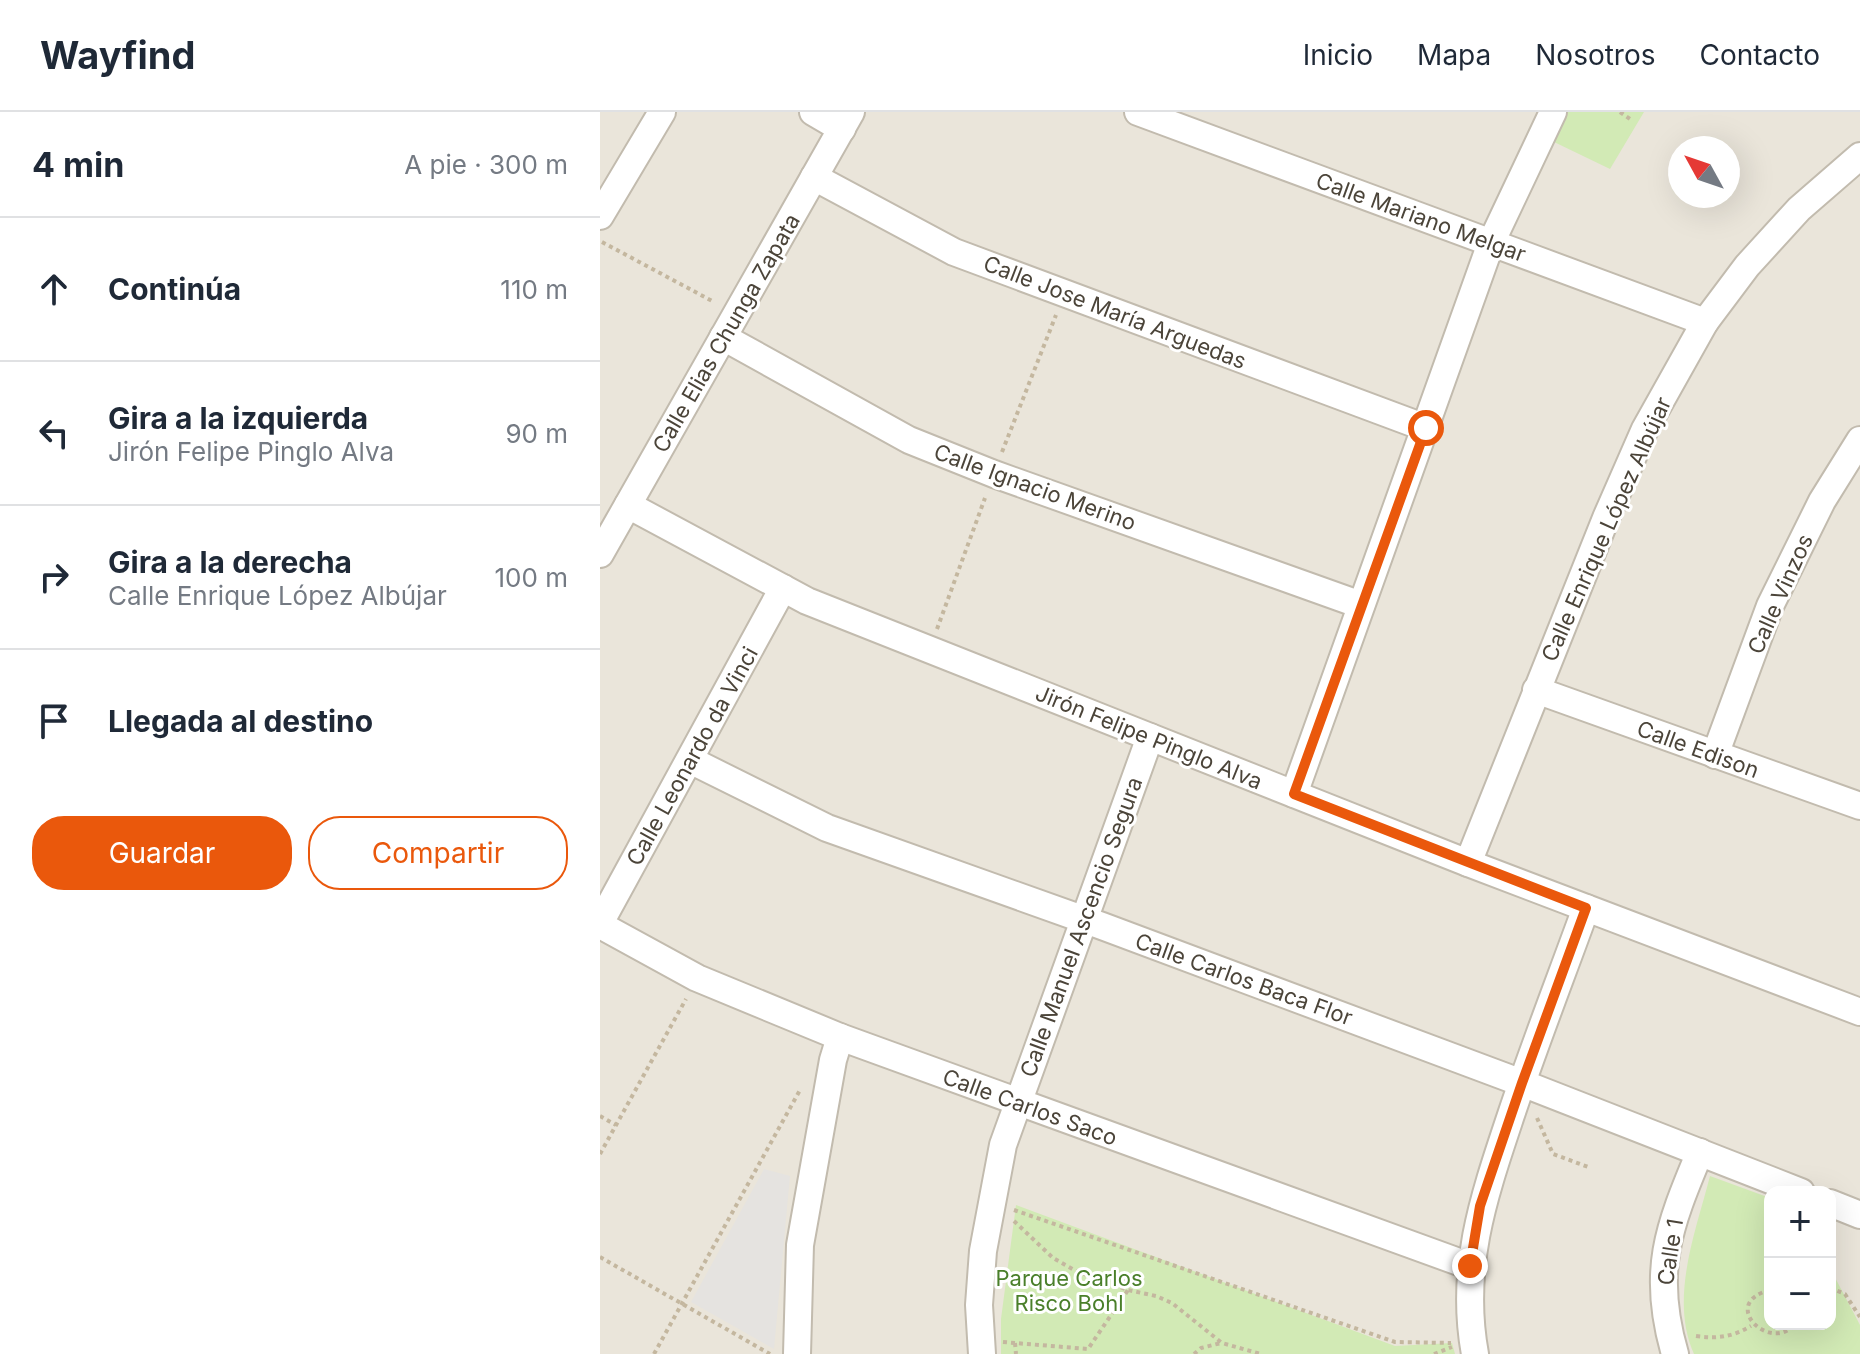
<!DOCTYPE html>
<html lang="es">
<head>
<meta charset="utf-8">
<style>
	:root { --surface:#fff; --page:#f2f2f3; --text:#1f2937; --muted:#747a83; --line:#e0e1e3; --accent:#ea580c }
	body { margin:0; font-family:Inter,sans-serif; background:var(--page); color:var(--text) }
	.controls { position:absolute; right:24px; bottom:24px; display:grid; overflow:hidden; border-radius:16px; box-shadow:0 8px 32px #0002 }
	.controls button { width:72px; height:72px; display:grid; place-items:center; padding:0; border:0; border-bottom:2px solid var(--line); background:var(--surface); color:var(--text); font:40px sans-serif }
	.compass { position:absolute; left:1068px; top:24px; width:72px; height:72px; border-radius:50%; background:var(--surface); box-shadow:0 8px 32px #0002; rotate:310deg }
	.stop { position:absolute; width:24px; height:24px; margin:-18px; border:6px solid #ea580c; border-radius:50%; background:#fff }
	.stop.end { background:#ea580c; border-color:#fff; box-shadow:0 2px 8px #0008 }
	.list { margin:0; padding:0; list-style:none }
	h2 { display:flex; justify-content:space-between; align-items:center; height:104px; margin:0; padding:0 32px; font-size:34px }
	h2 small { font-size:26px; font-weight:400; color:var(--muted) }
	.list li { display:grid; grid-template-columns:52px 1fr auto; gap:24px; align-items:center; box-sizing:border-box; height:144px; padding:0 32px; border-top:2px solid var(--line) }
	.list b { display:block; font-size:30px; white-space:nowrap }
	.list p { margin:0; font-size:26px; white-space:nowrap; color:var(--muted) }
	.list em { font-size:26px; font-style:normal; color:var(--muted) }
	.actions { display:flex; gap:16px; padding:24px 32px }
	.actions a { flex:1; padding:18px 0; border:2px solid var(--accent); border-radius:32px; text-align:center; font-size:28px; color:var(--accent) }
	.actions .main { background:var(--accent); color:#fff }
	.icon { flex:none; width:44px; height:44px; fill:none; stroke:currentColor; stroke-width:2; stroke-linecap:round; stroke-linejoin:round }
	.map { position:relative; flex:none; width:1260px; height:1242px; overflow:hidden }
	header { display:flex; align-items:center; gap:48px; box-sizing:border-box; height:112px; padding:0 40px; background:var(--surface); border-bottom:2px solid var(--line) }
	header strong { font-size:38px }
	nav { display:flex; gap:44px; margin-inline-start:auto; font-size:28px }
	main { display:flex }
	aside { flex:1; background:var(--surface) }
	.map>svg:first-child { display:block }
	.residential { fill:#eae5da; fill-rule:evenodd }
	.green { fill:#d2eab5 }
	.parking { fill:#e5e3e0 }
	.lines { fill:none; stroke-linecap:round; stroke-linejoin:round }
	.minor-casing { stroke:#c2bbae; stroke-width:30 }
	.path { stroke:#c4b79f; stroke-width:4; stroke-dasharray:4 4; stroke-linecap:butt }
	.minor { stroke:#fff; stroke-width:26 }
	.route { stroke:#ea580c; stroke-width:10 }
	.labels { text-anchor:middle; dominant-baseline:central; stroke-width:6; stroke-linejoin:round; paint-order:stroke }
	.street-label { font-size:22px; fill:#4b4439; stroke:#fff }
	.park-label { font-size:22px; fill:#4a7f2a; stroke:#fff }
</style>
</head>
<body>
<header>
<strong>Wayfind</strong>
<nav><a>Inicio</a><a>Mapa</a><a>Nosotros</a><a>Contacto</a></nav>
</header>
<main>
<aside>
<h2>4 min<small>A pie · 300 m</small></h2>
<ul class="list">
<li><svg class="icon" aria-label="ahead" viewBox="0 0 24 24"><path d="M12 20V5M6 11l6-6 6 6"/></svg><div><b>Continúa</b></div><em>110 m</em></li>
<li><svg class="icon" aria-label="left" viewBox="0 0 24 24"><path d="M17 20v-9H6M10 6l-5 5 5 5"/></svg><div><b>Gira a la izquierda</b><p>Jirón Felipe Pinglo Alva</p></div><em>90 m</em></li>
<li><svg class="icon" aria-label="right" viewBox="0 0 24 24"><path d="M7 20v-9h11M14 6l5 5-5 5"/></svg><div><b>Gira a la derecha</b><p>Calle Enrique López Albújar</p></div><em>100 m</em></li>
<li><svg class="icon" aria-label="arrive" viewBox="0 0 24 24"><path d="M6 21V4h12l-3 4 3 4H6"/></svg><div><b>Llegada al destino</b></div></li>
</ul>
<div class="actions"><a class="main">Guardar</a><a>Compartir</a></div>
</aside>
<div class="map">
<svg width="1260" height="1242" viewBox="0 0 1260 1242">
	<rect width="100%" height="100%" fill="#f6f3ec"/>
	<path class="residential" d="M0,0H1260V1242H0ZM1080,36H1128V84H1080ZM1170,1080H1230V1212H1170Z"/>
	<g class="green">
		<polygon points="967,0 1044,0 1010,57 952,29"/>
		<path d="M1110,1064L1170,1086V1212H1230V1156L1260,1213V1242H1094C1069,1186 1096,1119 1110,1064Z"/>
		<polygon points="416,1093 795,1234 852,1231 855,1242 401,1242 401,1207"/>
	</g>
	<polygon class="parking" points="164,1057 190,1064 174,1237 91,1190"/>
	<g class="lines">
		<defs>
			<g id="minor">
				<polyline points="213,0 242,17"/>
				<polyline points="538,0 1105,210"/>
				<polyline points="214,65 354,140 826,316"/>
				<polyline points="0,104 62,0"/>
				<polyline points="123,225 309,328 394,362 761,493"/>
				<polyline points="28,393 207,489 868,751 1260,900"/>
				<polyline points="0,442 251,0"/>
				<polyline points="936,578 1260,694"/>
				<polyline points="1115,643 1170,494 1222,389 1260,328"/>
				<polyline points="90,648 227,716 502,814 922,971 1201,1080"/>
				<polyline points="694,682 891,131 953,0"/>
				<polyline points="868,751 1006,406 1045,317 1105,210 1147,154 1199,97 1260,44"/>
				<polyline points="0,811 183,476"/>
				<polyline points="0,813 97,866 240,925 870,1154"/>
				<polyline points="1230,1091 1260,1103"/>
				<polyline points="197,1242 200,1133 233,948 240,925"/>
				<polyline points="382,1242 379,1193 383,1139 403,1033 550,625"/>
				<path d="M875,1242C859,1155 884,1084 911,1003C934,934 961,865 986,796"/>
				<path d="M1075,1242C1051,1160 1068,1116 1100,1040"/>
			</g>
		</defs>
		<use href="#minor" class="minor-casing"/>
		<g class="path">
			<polyline points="1020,0 1033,9"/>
			<polyline points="2,130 114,190"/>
			<polyline points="402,340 456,203"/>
			<polyline points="337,517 385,386"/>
			<polyline points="0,1004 16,1013"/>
			<polyline points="937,1006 953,1042 991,1056"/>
			<polyline points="0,1042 86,887"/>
			<polyline points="414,1098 795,1230 851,1231"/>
			<polyline points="414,1109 453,1146 476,1159 528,1178 556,1184 572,1191 622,1231 661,1242"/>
			<polyline points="0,1145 170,1242"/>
			<polyline points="1230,1176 1245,1182 1260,1205"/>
			<path d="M1170,1178C1118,1191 1170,1242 1195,1212"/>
			<path d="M1096,1224C1117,1227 1132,1225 1151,1214"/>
			<polyline points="403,1230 488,1237 528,1178"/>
			<polyline points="415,1231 416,1242"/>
			<polyline points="54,1242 200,978"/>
			<polyline points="594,1242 601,1236 621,1231"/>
			<polyline points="834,1242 852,1235"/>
		</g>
		<use href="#minor" class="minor"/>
	</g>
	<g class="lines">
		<polyline class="route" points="826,316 694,682 986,796 922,971 880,1094 870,1154"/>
	</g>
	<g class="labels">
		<g class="street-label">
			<text transform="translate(821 105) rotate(20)">Calle Mariano Melgar</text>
			<text transform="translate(515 200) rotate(21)">Calle Jose María Arguedas</text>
			<text transform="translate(126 221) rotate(-60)">Calle Elias Chunga Zapata</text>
			<text transform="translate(435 375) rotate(20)">Calle Ignacio Merino</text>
			<text transform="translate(1006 417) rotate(-66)">Calle Enrique López Albújar</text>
			<text transform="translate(1180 482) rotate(-66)">Calle Vinzos</text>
			<text transform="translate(549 625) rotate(22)">Jirón Felipe Pinglo Alva</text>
			<text transform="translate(1098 637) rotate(20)">Calle Edison</text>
			<text transform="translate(92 644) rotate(-61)">Calle Leonardo da Vinci</text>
			<text transform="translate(481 815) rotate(-70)">Calle Manuel Ascencio Segura</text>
			<text transform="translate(644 867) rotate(20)">Calle Carlos Baca Flor</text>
			<text transform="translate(430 995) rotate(20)">Calle Carlos Saco</text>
			<text transform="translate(1070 1140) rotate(-81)">Calle 1</text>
		</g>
		<g class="park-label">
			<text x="469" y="1166">Parque Carlos<tspan x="469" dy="25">Risco Bohl</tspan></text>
		</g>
	</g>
</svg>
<div class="controls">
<button>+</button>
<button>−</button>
</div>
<svg class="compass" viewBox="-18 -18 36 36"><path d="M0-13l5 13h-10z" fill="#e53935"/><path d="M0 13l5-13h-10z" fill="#747a83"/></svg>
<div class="stop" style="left:826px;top:316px"></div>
<div class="stop end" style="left:870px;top:1154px"></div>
</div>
</main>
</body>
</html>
